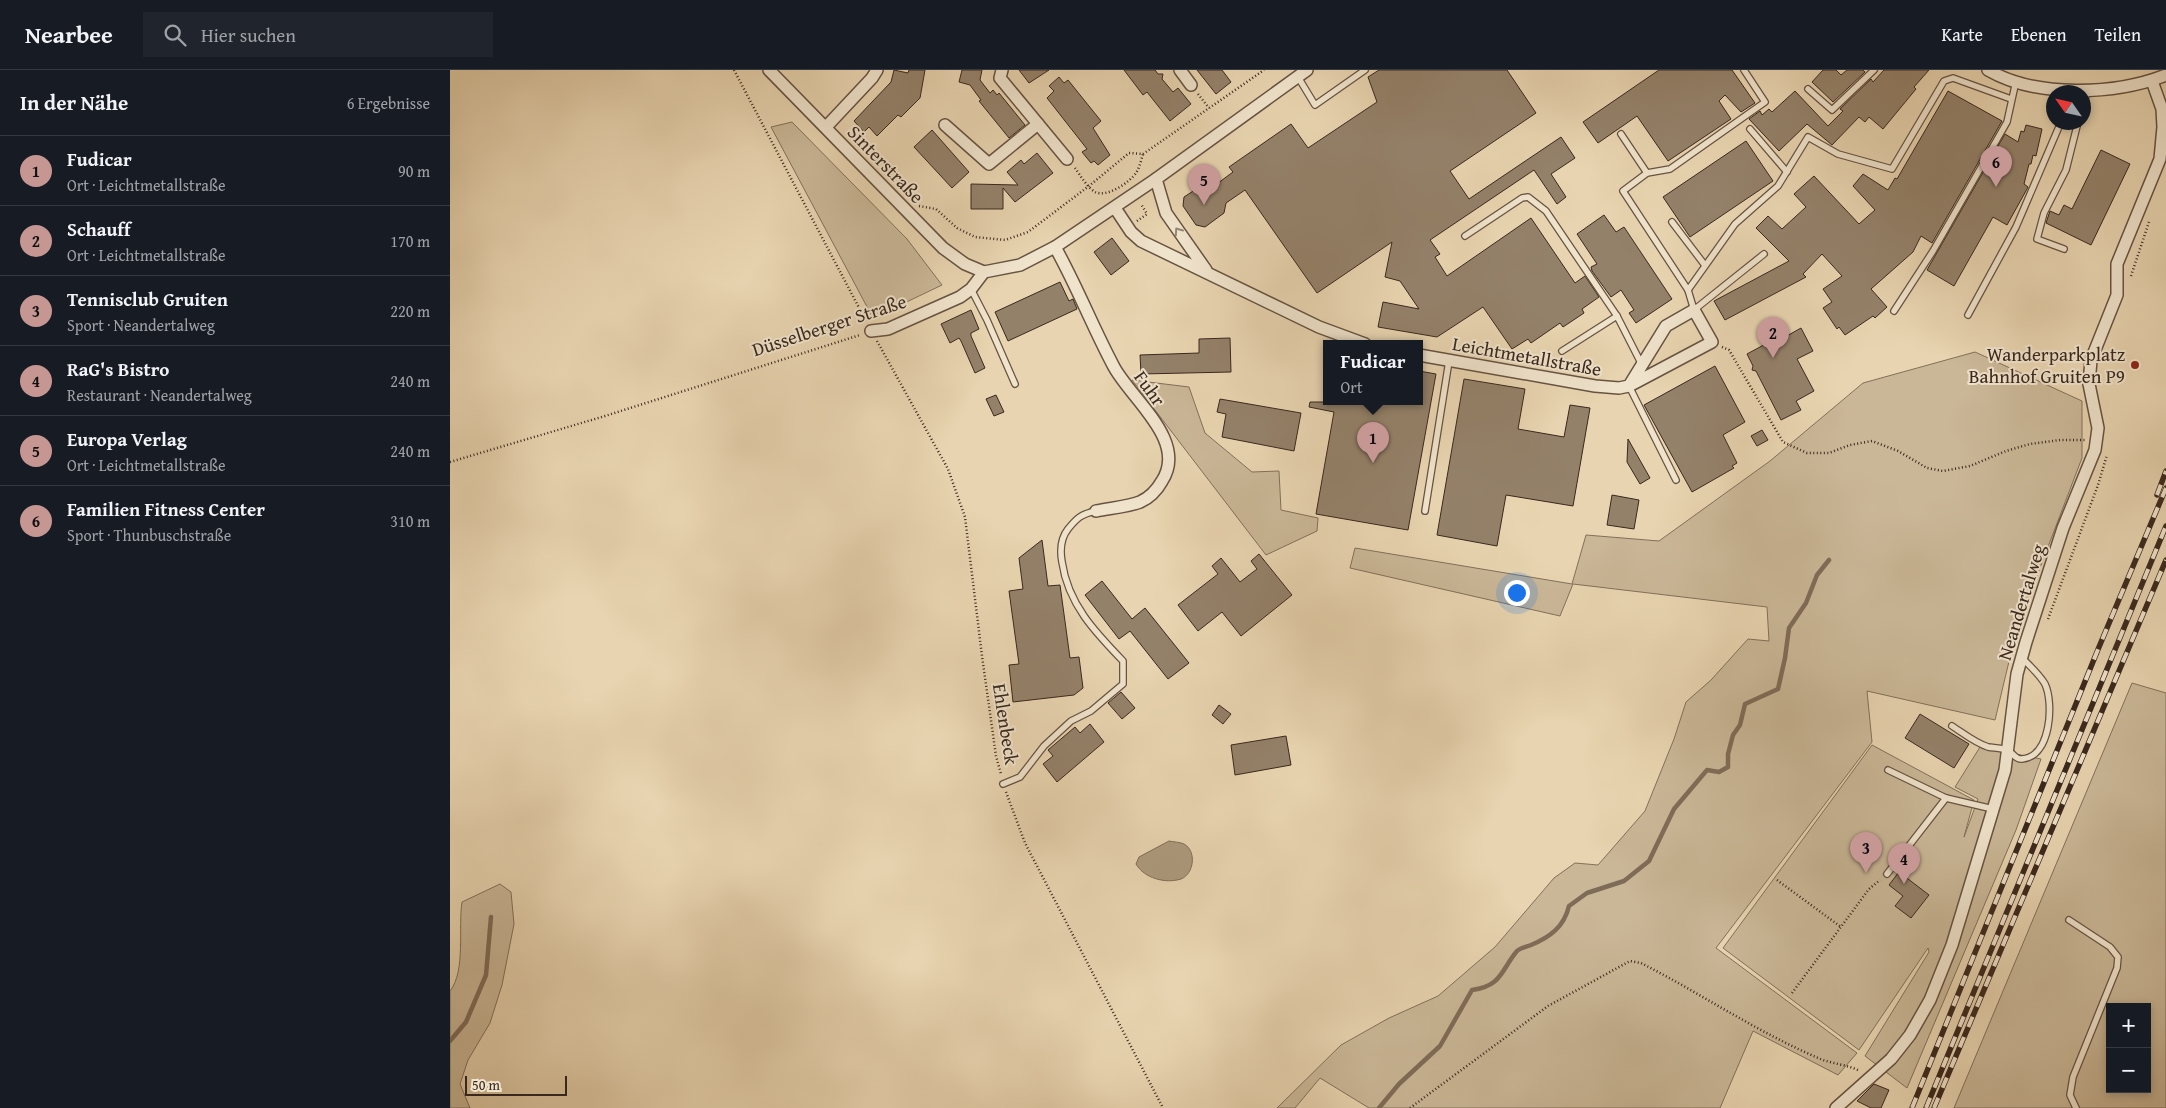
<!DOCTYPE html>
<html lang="de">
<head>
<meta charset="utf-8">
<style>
	:root { --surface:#171b24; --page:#20242c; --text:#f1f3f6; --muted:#9ea1a6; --line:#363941; --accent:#c59692 }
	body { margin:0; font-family:"Gentium Book Plus",serif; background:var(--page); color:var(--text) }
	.controls { position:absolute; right:15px; bottom:15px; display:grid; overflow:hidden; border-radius:0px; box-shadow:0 2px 8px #0003 }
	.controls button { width:45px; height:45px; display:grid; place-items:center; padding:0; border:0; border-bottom:1px solid var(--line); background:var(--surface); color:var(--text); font:25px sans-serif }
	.compass { position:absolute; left:1596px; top:15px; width:45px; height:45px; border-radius:50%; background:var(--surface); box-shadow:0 2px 8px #0003; rotate:304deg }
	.scale { position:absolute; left:15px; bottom:12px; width:102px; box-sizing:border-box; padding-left:5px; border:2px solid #3a281e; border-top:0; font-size:14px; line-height:18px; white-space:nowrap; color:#3a281e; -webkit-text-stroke:4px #f0e3cc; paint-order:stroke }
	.you { position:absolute; left:1066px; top:522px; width:18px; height:18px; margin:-12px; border:4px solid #fff; border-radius:50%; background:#1a73e8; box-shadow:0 0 0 8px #1a73e833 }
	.badge { display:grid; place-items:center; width:32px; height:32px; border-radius:50%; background:var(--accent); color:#111; font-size:16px; font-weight:700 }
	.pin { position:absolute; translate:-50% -41px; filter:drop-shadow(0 1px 2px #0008) }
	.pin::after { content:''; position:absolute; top:26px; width:18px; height:15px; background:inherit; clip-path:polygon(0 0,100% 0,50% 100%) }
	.popup { position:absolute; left:873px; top:270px; width:100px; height:65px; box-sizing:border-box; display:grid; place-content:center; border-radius:0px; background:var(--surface); filter:drop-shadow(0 1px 4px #0005); font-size:16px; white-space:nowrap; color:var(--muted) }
	.popup b { font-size:19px; color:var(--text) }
	.popup::after { content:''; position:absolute; left:50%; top:100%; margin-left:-10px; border:10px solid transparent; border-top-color:var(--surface) }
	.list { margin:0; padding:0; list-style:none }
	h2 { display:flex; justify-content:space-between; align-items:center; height:65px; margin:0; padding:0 20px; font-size:21px }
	h2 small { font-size:16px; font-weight:400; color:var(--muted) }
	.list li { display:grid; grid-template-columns:32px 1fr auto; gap:15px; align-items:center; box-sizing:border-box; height:70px; padding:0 20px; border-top:1px solid var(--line) }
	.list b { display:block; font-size:19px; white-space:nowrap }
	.list p { margin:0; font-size:16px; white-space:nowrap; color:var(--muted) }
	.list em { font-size:16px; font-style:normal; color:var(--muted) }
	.icon { flex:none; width:28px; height:28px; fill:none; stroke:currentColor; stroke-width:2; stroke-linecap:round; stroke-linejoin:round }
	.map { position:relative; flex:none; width:1716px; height:1038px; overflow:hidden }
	header { display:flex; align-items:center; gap:30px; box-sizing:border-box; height:70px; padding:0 25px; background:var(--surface); border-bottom:1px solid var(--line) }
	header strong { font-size:24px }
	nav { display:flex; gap:28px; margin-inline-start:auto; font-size:18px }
	.search { width:350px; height:45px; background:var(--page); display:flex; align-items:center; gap:12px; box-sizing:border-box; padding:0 18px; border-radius:0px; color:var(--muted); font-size:19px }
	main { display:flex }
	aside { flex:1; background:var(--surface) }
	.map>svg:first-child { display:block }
	.green { fill:#cab797; stroke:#82705a; fill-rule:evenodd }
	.water { fill:#ad9a7e; stroke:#7f6c58 }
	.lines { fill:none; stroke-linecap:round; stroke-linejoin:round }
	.stream { stroke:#7f6c58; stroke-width:4.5 }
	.building { fill:#94816a; stroke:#3a281e }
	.lane-casing { stroke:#665342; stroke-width:8 }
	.street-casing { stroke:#665342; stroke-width:14 }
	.path { stroke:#3a281e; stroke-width:2.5; stroke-dasharray:1 2.5; stroke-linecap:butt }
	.lane { stroke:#f0e3cc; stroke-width:5.5 }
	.street { stroke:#f0e3cc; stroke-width:11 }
	.rail-casing { stroke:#3a281e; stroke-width:5.5 }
	.rail { stroke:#f0e3cc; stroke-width:4; stroke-dasharray:11; stroke-linecap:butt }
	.oneway { stroke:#958675 }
	.poi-dot { fill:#8f2418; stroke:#f0e3cc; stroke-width:2 }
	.labels { text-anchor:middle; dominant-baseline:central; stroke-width:4; stroke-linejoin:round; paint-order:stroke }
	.street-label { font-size:19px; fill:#3a281e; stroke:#f0e3cc }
	.poi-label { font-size:19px; fill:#3a281e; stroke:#f0e3cc; text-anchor:end }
</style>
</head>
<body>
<header>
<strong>Nearbee</strong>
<div class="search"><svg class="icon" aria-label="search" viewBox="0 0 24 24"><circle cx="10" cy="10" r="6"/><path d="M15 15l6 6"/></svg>Hier suchen</div>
<nav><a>Karte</a><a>Ebenen</a><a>Teilen</a></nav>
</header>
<main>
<aside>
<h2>In der Nähe<small>6 Ergebnisse</small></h2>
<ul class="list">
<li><span class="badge">1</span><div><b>Fudicar</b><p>Ort · Leichtmetallstraße</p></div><em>90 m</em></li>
<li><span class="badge">2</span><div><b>Schauff</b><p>Ort · Leichtmetallstraße</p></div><em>170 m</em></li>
<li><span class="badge">3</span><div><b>Tennisclub Gruiten</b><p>Sport · Neandertalweg</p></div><em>220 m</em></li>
<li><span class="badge">4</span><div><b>RaG's Bistro</b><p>Restaurant · Neandertalweg</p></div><em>240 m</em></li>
<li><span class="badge">5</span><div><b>Europa Verlag</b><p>Ort · Leichtmetallstraße</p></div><em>240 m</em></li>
<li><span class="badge">6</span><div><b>Familien Fitness Center</b><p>Sport · Thunbuschstraße</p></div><em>310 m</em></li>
</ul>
</aside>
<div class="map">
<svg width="1716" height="1038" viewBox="0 0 1716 1038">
	<rect width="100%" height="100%" fill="#e8d4b0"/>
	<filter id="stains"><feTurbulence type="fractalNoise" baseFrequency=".004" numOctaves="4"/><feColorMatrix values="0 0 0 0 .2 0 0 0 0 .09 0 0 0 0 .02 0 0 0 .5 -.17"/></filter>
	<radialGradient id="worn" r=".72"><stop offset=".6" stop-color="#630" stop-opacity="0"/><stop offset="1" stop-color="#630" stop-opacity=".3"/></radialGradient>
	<g class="green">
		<polygon points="342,52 457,169 492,215 423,248 321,57"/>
		<polygon points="1525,282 1632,331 1632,388 1567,558 1545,650 1417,621 1422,672 1266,878 1407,983 1388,1005 1303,961 1270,1038 919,1038 870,1008 845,1038 827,1038 891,975 939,948 988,926 1045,877 1104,808 1125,793 1148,795 1195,741 1224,669 1236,632 1261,610 1298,569 1319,571 1317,537 1123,514 1110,546 900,498 905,478 1122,514 1136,465 1209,471 1320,391 1413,313"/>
		<polygon points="682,310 739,317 755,363 802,402 829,401 831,440 868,448 867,461 816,485"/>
		<path d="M1682,613L1716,623V1038H1504ZM1660,937H1697V1019H1660Z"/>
		<polygon points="1422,675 1524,730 1514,767 1528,729 1505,717 1530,677 1591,689 1566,760 1457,1018 1415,986 1479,882 1478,878 1409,980 1273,878"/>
		<path d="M50,814L61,822L64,854L52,915L40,953L18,990L10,1014L20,1038H0V921C16,901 8,857 12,832Z"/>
	</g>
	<path class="water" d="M719,771C723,772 730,772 734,774C747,781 744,804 731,809C715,814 694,808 686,794L689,787Z"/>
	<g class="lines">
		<g class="stream">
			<polyline points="0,971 16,952 36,905 41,847"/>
			<path d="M929,1038L949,1014L990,976L1022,920C1052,916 1051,900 1067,881C1070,878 1076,877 1081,875C1100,867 1114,857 1119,836L1137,823L1174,811L1199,791L1224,739L1257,700L1269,702L1278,697V684L1283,665L1290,655L1295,634L1328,619L1335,588L1339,558L1356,533L1367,505L1379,490"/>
		</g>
	</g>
	<g class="building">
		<polygon points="444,0 458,3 459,0 475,0 470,28 451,47 448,45 427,66 419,57 414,62 404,51 441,12"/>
		<polygon points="512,0 532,0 530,10 540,23 543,20 547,25 549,23 575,55 559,68 529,31 531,30 520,15 509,12"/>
		<polygon points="569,0 599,0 579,13"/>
		<polygon points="674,0 705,0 708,4 713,4 712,9 723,22 728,18 741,34 720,51 697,22 693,25"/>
		<polygon points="747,0 772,0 781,12 766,24"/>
		<polygon points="929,0 1057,0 1086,43 1000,101 1019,129 1111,67 1125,88 1101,104 1116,127 1107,134 1084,100 980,170 990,184 985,187 997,206 1081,148 1125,213 1135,206 1149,227 1132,239 1134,243 1113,257 1110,253 1081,273 1078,269 1062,279 1033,237 987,267 928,257 933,232 969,239 950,211 935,207 942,172 867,223 795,120 776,133 774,143 755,157 746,155 733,136 734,127 754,114 764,116 783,102 779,97 841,54 858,78 927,32 918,7"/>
		<polygon points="1209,0 1282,0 1305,33 1291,42 1275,25 1269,31 1281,49 1218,91 1187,46 1148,73 1133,52"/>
		<polygon points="1373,0 1386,0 1391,5 1397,0 1413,0 1415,2 1383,32 1362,12"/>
		<polygon points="1434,0 1479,0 1464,17 1466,19 1433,59 1419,47 1415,52 1409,47 1382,75 1357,54 1329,81 1299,49 1310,41 1312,45 1319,39 1322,42 1345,21 1378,56 1393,41 1390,39 1421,9 1423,12"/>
		<polygon points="609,7 614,13 618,10 651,51 643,58 660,85 648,95 644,91 641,93 632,82 637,79 597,28 604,21 599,16"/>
		<polygon points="1498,21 1552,51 1482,173 1471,166 1463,182 1421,219 1437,237 1425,248 1423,246 1395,265 1389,257 1387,259 1373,238 1382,232 1373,219 1392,206 1372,184 1353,204 1356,207 1275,250 1264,231 1339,191 1306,158 1318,146 1332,159 1356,137 1344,124 1364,106 1409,154 1425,140 1403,116 1413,104 1438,120 1445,108 1447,109"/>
		<polygon points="1576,55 1592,59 1586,86 1583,85 1581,94 1579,94 1574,114 1578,117 1577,119 1557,155 1543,147 1504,216 1477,200 1555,64 1568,72 1571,61 1574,62"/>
		<polygon points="482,60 519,102 502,118 464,77"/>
		<polygon points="1296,71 1323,111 1240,167 1213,127"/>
		<polygon points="1651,80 1680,94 1641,175 1596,153 1600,141 1609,145 1614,135 1622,139"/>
		<polygon points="587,83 603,103 565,132 553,118 553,139 521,139 521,114 568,115 557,102 571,90 574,94"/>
		<polygon points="1154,145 1166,162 1174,157 1222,229 1186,253 1179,243 1184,240 1171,220 1161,227 1142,201 1141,197 1147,194 1127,164"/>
		<polygon points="662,168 679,191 661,205 644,182"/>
		<polygon points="610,212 619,231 623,229 627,239 558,271 545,242"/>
		<polygon points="521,240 529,259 521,263 521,266 535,298 525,303 511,271 509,268 500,273 491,254"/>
		<polygon points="1351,258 1363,281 1347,289 1364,321 1346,331 1351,340 1331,350 1306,301 1302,300 1303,296 1297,284 1334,264 1335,267"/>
		<polygon points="780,268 781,302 691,304 690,285 749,283 749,269"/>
		<polygon points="1265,296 1295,352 1273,365 1287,393 1282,396 1284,398 1242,422 1194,335"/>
		<polygon points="969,301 986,304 958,460 866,444 884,342 859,337 860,332 969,332"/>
		<polygon points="1014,309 1075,319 1068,359 1114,367 1120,335 1140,338 1123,436 1056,425 1047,476 987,465"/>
		<polygon points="546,325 554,342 544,346 536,329"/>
		<polygon points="770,329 851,343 844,381 772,367 776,344 767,342"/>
		<polygon points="1312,360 1318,370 1307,376 1301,366"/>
		<polygon points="1178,369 1200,408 1190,414 1177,392"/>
		<polygon points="1162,425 1189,430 1184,459 1157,455"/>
		<polygon points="592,470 598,516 610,515 620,588 629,587 633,618 624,625 563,632 559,595 569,594 559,521 573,519 569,488"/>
		<polygon points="809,484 842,525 791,566 772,542 748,561 728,535 768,504 762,496 771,488 790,512 807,499 801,491"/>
		<polygon points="652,511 682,549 695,538 739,593 718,609 680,561 669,569 635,525"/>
		<polygon points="671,622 685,638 672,649 658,633"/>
		<polygon points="769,635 781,644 773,654 762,645"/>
		<polygon points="1470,644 1519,674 1504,698 1455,668"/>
		<polygon points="640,654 654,672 607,712 593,694 603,686 598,680 625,657 630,663"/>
		<polygon points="836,666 841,695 785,705 781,675"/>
		<polygon points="1449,802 1479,825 1461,848 1445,836 1453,826 1439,815"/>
		<polygon points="1424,1014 1439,1020 1431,1038 1421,1038 1407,1031"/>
	</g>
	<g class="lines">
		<defs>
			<g id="lane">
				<polyline points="1294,0 1315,32 1220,99 1197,103 1173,121 1238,220 1244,240 1314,184"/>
				<polyline points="848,7 865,35 915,0"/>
				<polyline points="1358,19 1382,40 1424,0"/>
				<polyline points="1634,34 1637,20"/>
				<polyline points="1300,59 1337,102"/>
				<polyline points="1171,64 1197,103"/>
				<polyline points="1222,152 1254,194"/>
				<polyline points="1015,166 1072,128 1078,127 1096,141 1167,246"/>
				<polyline points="1614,179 1587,169 1594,143 1616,100 1628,52"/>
				<polyline points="521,219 537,250 565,314"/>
				<polyline points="1238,220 1285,154 1328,116 1358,67 1388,84 1442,99 1494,11 1503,8 1561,29"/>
				<polyline points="1444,241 1483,181 1557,52 1566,11"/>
				<polyline points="1518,245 1566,157 1611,52"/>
				<polyline points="1112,281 1167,246 1191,293"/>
				<polyline points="1179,316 1226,410"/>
				<polyline points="975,441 999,291"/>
				<path d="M1502,656C1513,663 1525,673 1538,677C1544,678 1551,678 1557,680C1563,682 1565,690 1572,689C1601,687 1604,633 1595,614C1589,604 1580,596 1572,588"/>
				<polyline points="1438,700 1496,728 1543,739"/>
				<path d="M553,714L570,707L594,676L621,651L641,641L673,614V591C645,562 618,534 612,492C610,481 611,468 618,459C627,448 631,444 646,441"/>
				<polyline points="1437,804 1496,728"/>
				<polyline points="1619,850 1660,877 1668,887 1667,898 1623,1007 1620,1025 1626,1038"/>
			</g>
			<g id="street">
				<polyline points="319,0 493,178 515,194 534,202"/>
				<polyline points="552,0 550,8 617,89"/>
				<polyline points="730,0 741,15"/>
				<path d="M1538,0C1586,28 1665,25 1716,5"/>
				<polyline points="495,55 539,94 588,54"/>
				<polyline points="376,57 422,8 427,0"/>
				<polyline points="706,109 716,143 756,200"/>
				<polyline points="665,138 681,162 691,171 869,257 915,274"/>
				<path d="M605,177C627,216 643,258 664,297C682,330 738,371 712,411C707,420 699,428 690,432C677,437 660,438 646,441"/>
				<polyline points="421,261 438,259 510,227 521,219 534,202 570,195 605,177 706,109 857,0"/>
				<polyline points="969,285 1145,316 1169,318 1179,316 1262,272 1244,240 1216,256 1179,316"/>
				<polyline points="1386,1038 1441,989 1460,965 1480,930 1502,875 1555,700 1567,604 1576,572 1613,458 1645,380 1648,358 1639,314 1641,290 1667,225 1667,194 1710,89 1713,57 1712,39 1702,11"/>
			</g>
		</defs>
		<use href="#lane" class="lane-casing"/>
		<use href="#street" class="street-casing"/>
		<g class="path">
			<polyline points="284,0 416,251"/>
			<polyline points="748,24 759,38"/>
			<path d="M625,98C630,105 637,117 645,122C657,128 680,112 686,103C690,97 691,90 693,84"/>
			<polyline points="469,136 486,139 507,158 525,167 555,170 578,162 639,116 679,83 693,84 814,0"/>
			<polyline points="687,151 697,144 691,134"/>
			<polyline points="1681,206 1699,152"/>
			<polyline points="427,271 498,399 515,447 532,586 546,686 551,704"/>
			<polyline points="1272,277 1279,280 1333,372 1357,383 1379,383 1400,375 1422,371 1448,381 1477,398 1493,401 1520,396 1556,381 1580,374 1610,370 1636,370"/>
			<polyline points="0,392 155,346 410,265"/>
			<polyline points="1598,549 1648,415 1657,385"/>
			<polyline points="556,722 575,773 713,1038"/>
			<polyline points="1327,810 1391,857"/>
			<polyline points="1342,923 1419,819 1430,810"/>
			<path d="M960,1038L1098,936L1180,891L1191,893C1252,924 1310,964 1373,990C1385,994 1398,995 1410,1001"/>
		</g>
		<use href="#lane" class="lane"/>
		<use href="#street" class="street"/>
		<defs>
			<g id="rail">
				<polyline points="1707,425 1716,401"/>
				<polyline points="1462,1038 1649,577 1716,418"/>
				<polyline points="1476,1038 1716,456"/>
				<polyline points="1484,1038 1716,490"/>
			</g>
		</defs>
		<use href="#rail" class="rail-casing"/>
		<use href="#rail" class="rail"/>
	</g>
	<defs><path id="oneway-chevron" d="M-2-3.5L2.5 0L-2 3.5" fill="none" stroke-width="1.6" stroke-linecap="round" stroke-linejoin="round" transform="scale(1.25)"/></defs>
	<use class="oneway" href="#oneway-chevron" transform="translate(728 161) rotate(-125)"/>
	<circle class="poi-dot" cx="1685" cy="295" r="5"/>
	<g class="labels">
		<g class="street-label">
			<text transform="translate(436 94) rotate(46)">Sinterstraße</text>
			<text transform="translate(379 255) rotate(-18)">Düsselberger Straße</text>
			<text transform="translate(1077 286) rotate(10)">Leichtmetallstraße</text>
			<text transform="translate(700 318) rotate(54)">Fuhr</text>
			<text transform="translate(1571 532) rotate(-73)">Neandertalweg</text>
			<text transform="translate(556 654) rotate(81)">Ehlenbeck</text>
		</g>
		<g class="poi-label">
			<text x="1675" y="284">Wanderparkplatz<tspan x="1675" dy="22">Bahnhof Gruiten P9</tspan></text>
		</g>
	</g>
	<rect width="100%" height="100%" filter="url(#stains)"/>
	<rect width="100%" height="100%" fill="url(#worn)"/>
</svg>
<div class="controls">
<button>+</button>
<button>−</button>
</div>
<svg class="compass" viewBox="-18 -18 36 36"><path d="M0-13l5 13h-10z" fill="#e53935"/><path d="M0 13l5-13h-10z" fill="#9ea1a6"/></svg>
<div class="scale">50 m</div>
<div class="you"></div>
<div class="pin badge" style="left:923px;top:393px">1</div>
<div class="popup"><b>Fudicar</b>Ort</div>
<div class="pin badge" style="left:1323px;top:288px">2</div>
<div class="pin badge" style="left:1416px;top:803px">3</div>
<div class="pin badge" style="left:1454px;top:814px">4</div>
<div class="pin badge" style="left:754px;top:135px">5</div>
<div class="pin badge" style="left:1546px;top:117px">6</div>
</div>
</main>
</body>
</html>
